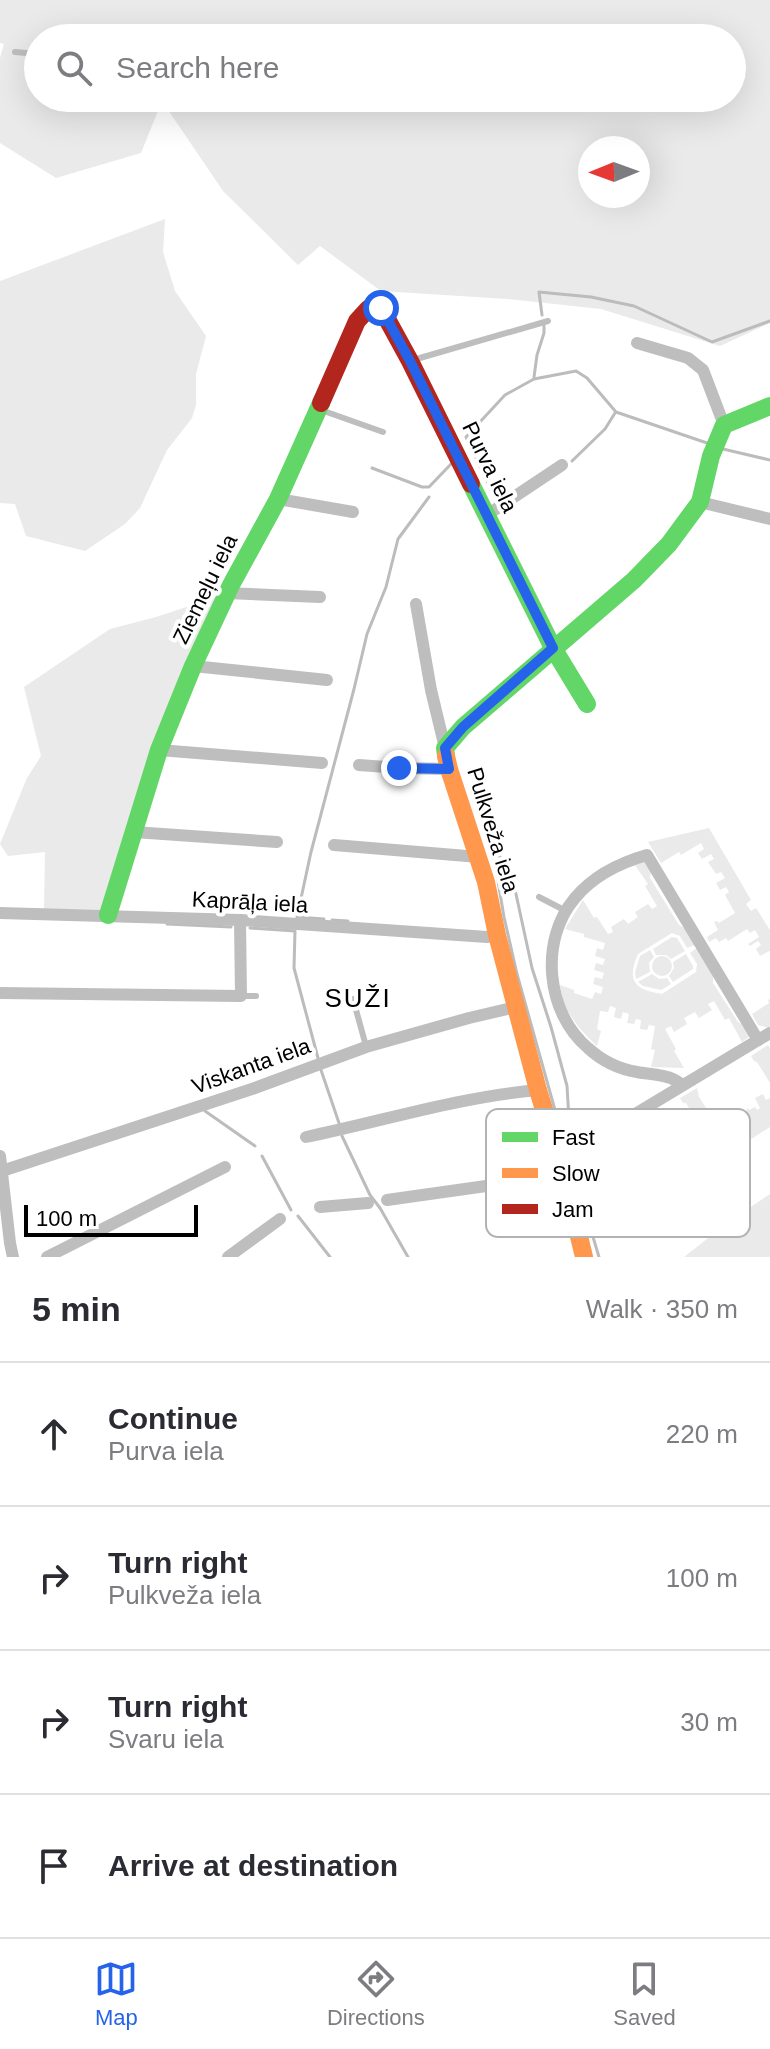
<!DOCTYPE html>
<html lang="en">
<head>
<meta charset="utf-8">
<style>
	:root { --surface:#fff; --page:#f2f2f3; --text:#2b2b33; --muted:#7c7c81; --line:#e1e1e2; --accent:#2563eb }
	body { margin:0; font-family:Helvetica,sans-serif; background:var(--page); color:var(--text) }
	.compass { position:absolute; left:578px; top:136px; width:72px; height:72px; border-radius:50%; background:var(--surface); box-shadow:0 8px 32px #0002; rotate:269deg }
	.scale { position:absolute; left:24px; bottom:20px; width:174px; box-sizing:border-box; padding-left:8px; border:4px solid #000; border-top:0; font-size:22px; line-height:28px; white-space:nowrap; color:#000; -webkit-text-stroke:6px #fff; paint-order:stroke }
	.stop { position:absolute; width:24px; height:24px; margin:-18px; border:6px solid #2563eb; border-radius:50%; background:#fff }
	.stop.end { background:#2563eb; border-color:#fff; box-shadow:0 2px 8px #0008 }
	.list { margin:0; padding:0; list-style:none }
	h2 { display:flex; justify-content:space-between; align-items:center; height:104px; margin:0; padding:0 32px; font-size:34px }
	h2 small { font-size:26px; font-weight:400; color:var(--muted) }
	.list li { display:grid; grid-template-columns:52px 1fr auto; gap:24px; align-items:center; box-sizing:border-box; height:144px; padding:0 32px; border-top:2px solid var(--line) }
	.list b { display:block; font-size:30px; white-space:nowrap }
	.list p { margin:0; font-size:26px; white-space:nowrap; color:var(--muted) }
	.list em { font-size:26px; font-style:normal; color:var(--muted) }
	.icon { flex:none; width:44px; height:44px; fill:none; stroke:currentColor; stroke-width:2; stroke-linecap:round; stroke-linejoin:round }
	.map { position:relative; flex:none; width:770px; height:1257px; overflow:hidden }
	.search { position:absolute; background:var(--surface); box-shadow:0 8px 32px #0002; left:24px; right:24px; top:24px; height:88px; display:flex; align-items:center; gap:20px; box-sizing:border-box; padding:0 28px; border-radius:44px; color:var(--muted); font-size:30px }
	.sheet { height:680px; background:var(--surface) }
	nav { display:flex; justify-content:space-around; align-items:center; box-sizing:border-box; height:112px; border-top:2px solid var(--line); background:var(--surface); font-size:22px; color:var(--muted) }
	nav a { display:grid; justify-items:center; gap:4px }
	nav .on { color:var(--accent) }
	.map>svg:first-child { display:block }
	.green { fill:#eaeaea; fill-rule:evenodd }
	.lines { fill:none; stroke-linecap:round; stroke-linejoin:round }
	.stream { stroke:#bcbcbc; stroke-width:3 }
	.lane { stroke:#bebebe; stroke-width:6 }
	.street { stroke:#bebebe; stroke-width:12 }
	.fast { stroke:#63d668; stroke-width:18 }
	.slow { stroke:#ff974d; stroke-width:18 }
	.jam { stroke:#b3261e; stroke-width:18 }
	.route { stroke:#2563eb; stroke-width:10 }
	.labels { text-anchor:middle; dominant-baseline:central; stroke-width:8; stroke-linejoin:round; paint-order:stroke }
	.street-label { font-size:22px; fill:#000; stroke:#fff }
	.quarter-label { font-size:26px; letter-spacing:2px; fill:#000; stroke:#fff }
	.key { fill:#fff; stroke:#b2b2b2; stroke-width:2 }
	.key-label { font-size:22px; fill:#000 }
</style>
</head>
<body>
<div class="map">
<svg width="770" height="1257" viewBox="0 0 770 1257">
	<rect width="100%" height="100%" fill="#fff"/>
	<g class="green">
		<path d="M0,0H770V323L720,346L601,309L507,299L381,291L320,246L298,265L223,191L162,101L141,153L56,178L0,143V58L4,44L0,43ZM38,38H732V98H38ZM590,148H638V196H590Z"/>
		<polygon points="165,219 163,252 175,291 206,336 196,374 196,405 192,418 167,450 140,508 125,524 85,551 26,536 15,504 0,503 0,281"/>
		<polygon points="223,595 104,910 44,909 45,852 8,856 0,844 27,778 41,756 24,687 110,629 156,617"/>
		<polygon points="709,828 751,900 746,904 751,911 756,908 770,930 770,952 769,951 760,956 756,949 761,945 758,941 750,946 748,944 759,937 755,930 750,933 747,929 728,941 726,938 719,942 716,938 709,942 707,937 718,930 714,922 717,921 719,923 735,913 725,895 729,892 726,887 720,890 716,883 725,878 721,872 716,874 708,862 714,859 711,854 702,859 698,853 704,849 701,843 681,855 679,852 661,863 648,842"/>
		<path d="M644,862L651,871L650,878L679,925L686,929L695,945L687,948L680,936L672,933L638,954C626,981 635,990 662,994L696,972L697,964L690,953L697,948L713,975V983L738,1022C745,1026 748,1030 749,1037L742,1042L729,1018L725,1020L714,1001L708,1004L712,1010L699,1018L695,1012L684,1018L687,1024L674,1032L671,1026L665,1029L676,1049L674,1051L684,1068L651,1067L655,1050L651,1049L655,1026L649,1025L647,1030L640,1029L641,1020L636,1019L634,1024L627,1023L629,1014L623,1012L621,1019L614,1017L616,1008L610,1006L608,1012L600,1011L597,1029L601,1031L597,1046C579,1029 562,1010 560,985L574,990V993L592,999L595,992L601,994L603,987L593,984L595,977L602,979L604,973L594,970L596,963L603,965L605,959L595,956L597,948L603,950L605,943L584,937V934L565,929L583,900L594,918L597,917L608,934L613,932L611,927L624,919L628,924L638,917L635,912L648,904L652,909L657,906L645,886L648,884L635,865Z"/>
		<polygon points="672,937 677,938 685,951 671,959 666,955 656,955 653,949"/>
		<polygon points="650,950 654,957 649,963 650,972 636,979 635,972 640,956"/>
		<polygon points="686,954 693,966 693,969 673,982 669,976 674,968 673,962"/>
		<circle cx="662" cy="966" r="10"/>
		<polygon points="652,974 659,979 667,978 671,984 661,990 643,986 638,982"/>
		<polygon points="770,999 770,1028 769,1028 758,1025 752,1014 769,1003 768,1000"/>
		<polygon points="768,1045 770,1048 770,1083 757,1062 754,1061 751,1056"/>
		<path d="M697,1088L699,1097L713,1119L719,1121L723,1129V1141L719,1144L725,1154L601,1227L578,1160L588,1155L598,1172L601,1171L612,1190L618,1187L615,1181L621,1177L627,1186L632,1183L629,1177L636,1172L641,1180L645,1178L643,1172L650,1167L641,1151L633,1149L623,1133L644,1120L664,1159L671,1156L675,1162L680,1159L675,1150L682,1146L686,1153L691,1150L690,1147L700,1141C702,1125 694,1117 686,1103H683L680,1098Z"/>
		<polygon points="763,1094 766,1100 770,1098 770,1127 731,1152 724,1138 724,1126 735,1120 731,1114 734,1112 738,1118 745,1114 748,1114 746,1110 748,1108 749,1110 755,1107 757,1110 760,1108 755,1098"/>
		<polygon points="770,1194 770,1257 684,1257 730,1221"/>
	</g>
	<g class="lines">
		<g class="stream">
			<polyline points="542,315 539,292 591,297 634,306 712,342 770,321"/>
			<polyline points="534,377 537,355 544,333 544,326"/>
			<polyline points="723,449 770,460"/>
			<polyline points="572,461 605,429 615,413"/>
			<polyline points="372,468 422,487 429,487 452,463"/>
			<polyline points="494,496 466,437 505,395 534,379 576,371 587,378 616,412 707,443"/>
			<polyline points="492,847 511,871 532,968 551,1027 567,1086 570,1136"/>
			<polyline points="493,851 504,917 517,974 555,1110 568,1132"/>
			<polyline points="324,919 297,917 311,852 354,689 367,634 386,587 398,539 429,497"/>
			<polyline points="332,920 348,921"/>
			<polyline points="167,924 231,927"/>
			<polyline points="250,928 295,931 294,968 318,1058"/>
			<polyline points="321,1070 339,1123"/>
			<polyline points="205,1111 255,1146"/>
			<polyline points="342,1136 370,1195 380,1208 408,1257"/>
			<polyline points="262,1156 291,1210"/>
			<polyline points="576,1180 599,1257"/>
			<polyline points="298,1216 330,1257"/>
		</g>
		<g class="lane">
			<polyline points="15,52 38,54"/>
			<polyline points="413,360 548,321"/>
			<polyline points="321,410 383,432"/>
			<polyline points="539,897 566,911"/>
			<polyline points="241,996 256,996"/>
			<polyline points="353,999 366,1046"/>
		</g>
		<g class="street">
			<polyline points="637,343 688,358 703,370 724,425"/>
			<polyline points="278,499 353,512"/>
			<polyline points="700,502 770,519"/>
			<polyline points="487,515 562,465"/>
			<polyline points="227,593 320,597"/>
			<polyline points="416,604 431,690 445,748"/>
			<polyline points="193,666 327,680"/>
			<polyline points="159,750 322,763"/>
			<polyline points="359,765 399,768 449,769"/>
			<polyline points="134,832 277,842"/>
			<polyline points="334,845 479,857"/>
			<polyline points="0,913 240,920 487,937 497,935"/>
			<polyline points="0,993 241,996 240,920"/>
			<path d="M683,1085C678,1082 673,1078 667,1077C658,1074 647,1074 637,1072C619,1069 601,1060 588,1048C546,1013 539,940 575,898C594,875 619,863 647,855L758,1040"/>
			<path d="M306,1137C383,1121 459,1097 538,1090"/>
			<polyline points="0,1156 10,1243 13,1257"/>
			<polyline points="559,1160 770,1033"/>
			<polyline points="2,1171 252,1089 366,1047 469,1018 516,1007"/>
			<polyline points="387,1200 564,1175"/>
			<polyline points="320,1207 368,1203"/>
			<polyline points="47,1257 225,1167"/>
			<polyline points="228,1257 280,1219"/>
		</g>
		<g class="fast">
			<polyline points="471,484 553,648 587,704"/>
			<polyline points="446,756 445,748 463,727 634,580 669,544 700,502 711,456 724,425 770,406"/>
			<polyline points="108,915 159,750 193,666 231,585 278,499 321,403"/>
		</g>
		<polyline class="slow" points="446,756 449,769 486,882 497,935 538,1090 564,1175 584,1257"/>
		<polyline class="jam" points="321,403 357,321 368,309 381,308 410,361 471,484"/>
	</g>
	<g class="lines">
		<polyline class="route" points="381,308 410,361 553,648 463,727 445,748 449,769 399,768"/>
	</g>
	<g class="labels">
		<g class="street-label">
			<text transform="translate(490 467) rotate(64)">Purva iela</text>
			<text transform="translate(205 589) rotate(-64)">Ziemeļu iela</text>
			<text transform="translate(493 830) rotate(73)">Pulkveža iela</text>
			<text transform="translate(250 902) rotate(3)">Kaprāļa iela</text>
			<text transform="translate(251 1066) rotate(-20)">Viskanta iela</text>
		</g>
		<g class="quarter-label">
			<text x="358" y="998">SUŽI</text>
		</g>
	</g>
	<rect x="486" y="1109" width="264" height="128" rx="12" class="key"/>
	<rect x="502" y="1132" width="36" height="10" fill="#63d668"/>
	<rect x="502" y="1168" width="36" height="10" fill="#ff974d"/>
	<rect x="502" y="1204" width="36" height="10" fill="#b3261e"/>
	<g class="key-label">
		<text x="552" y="1145">Fast</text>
		<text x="552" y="1181">Slow</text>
		<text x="552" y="1217">Jam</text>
	</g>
</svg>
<svg class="compass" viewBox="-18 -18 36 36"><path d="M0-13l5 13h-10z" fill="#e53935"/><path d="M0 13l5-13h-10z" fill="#7c7c81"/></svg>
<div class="scale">100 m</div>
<div class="stop" style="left:381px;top:308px"></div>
<div class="stop end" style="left:399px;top:768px"></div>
<div class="search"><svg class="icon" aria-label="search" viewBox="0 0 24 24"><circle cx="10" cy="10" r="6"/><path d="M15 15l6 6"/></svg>Search here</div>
</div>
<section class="sheet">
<h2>5 min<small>Walk · 350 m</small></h2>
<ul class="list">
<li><svg class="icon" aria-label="ahead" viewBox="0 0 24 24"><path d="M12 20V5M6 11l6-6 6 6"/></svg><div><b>Continue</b><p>Purva iela</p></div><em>220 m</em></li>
<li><svg class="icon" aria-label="right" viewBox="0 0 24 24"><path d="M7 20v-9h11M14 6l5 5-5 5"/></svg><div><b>Turn right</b><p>Pulkveža iela</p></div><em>100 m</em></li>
<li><svg class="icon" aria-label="right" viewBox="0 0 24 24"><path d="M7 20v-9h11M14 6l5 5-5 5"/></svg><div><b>Turn right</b><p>Svaru iela</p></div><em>30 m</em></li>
<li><svg class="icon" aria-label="arrive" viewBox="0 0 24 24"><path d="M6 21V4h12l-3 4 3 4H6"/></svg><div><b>Arrive at destination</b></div></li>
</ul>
</section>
<nav>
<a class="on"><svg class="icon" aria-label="map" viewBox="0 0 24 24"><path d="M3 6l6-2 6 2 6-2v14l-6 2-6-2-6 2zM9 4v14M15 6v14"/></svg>Map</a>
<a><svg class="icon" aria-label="directions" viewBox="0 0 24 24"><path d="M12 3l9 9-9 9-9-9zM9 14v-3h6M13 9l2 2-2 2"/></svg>Directions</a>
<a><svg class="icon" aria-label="saved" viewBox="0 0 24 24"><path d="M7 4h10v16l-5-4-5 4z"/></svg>Saved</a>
</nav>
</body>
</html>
